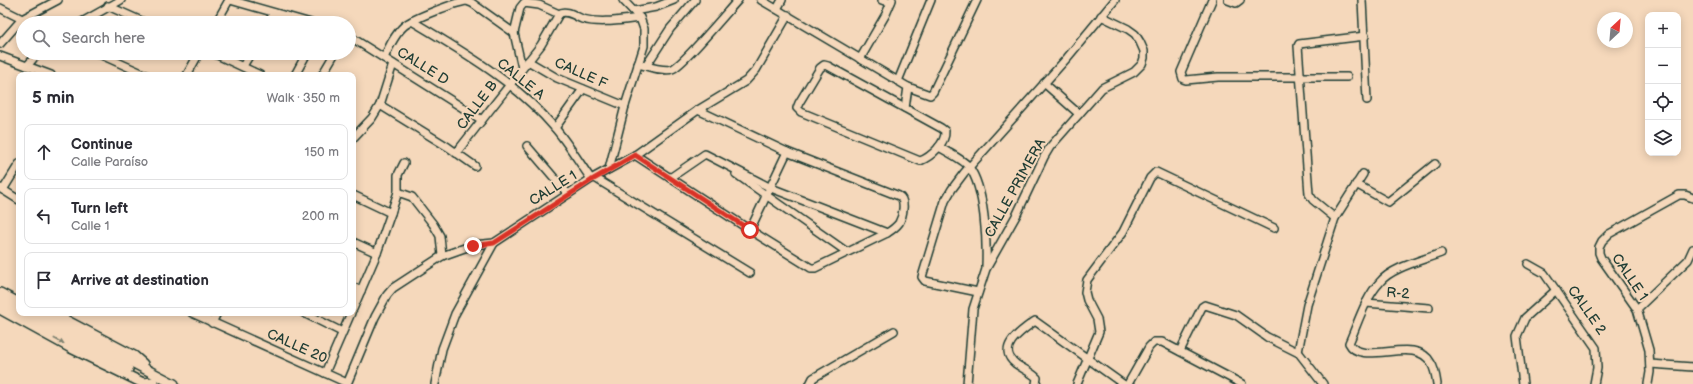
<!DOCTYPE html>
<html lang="en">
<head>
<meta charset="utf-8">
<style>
	:root { --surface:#fff; --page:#f7f7f7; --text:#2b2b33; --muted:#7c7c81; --line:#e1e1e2 }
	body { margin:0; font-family:"Balsamiq Sans",sans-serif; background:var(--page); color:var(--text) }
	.controls { position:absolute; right:12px; top:12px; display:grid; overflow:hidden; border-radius:8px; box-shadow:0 2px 10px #0003 }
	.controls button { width:36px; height:36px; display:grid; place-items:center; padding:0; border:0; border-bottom:1px solid var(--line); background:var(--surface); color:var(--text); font:20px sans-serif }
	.compass { position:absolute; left:1597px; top:12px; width:36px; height:36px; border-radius:50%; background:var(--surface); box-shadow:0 2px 10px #0003; rotate:26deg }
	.stop { position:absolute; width:12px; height:12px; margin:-9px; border:3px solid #d93025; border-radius:50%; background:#fff }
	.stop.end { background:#d93025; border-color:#fff; box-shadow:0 1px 4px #0008 }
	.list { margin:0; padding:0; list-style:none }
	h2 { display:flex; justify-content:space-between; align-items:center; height:52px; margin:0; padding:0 16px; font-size:17px }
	h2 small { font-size:13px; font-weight:400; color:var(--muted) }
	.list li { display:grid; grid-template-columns:26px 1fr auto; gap:12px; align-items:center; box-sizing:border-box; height:56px; margin:0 8px 8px; padding:0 8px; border:1px solid var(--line); border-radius:8px }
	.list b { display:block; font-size:15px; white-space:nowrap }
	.list p { margin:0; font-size:13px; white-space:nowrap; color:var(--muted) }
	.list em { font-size:13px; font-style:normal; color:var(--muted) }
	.icon { flex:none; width:22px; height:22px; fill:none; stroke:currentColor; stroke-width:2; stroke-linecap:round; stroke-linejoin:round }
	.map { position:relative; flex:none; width:1693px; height:384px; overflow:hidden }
	.search { position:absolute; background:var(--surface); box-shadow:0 2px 10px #0003; left:16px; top:16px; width:340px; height:44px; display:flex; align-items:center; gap:10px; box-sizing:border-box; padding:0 14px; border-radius:22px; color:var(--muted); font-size:15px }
	.panel { position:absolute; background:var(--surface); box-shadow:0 2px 10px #0003; left:16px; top:72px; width:340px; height:244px; border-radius:8px }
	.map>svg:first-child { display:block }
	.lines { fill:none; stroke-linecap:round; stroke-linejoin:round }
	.minor-casing { stroke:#1f3d34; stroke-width:10 }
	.major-casing { stroke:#1f3d34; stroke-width:12 }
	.minor { stroke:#f5d8bb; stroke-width:7 }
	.major { stroke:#f5d8bb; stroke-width:9 }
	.oneway { fill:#7f8371 }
	.route { stroke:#d93025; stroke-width:5 }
	.labels { text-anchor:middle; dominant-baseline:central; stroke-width:4; stroke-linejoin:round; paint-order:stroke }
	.street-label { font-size:14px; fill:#1f3d34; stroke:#f5d8bb }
</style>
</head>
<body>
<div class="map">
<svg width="1693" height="384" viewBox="0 0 1693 384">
	<rect width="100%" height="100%" fill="#f5d8bb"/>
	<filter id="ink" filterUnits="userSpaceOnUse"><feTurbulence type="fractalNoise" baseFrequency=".025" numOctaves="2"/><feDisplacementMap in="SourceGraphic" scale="8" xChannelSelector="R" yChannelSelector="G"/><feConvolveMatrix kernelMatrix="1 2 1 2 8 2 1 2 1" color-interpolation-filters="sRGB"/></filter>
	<g filter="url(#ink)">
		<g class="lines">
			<defs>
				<g id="minor">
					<polyline points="230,0 311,23"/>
					<polyline points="761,0 908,87 930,95 933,92 977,0"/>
					<polyline points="882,0 891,2"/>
					<polyline points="1212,0 1181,72 1183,79 1186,80 1218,77 1347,77"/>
					<polyline points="1228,0 1236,3 1240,0"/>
					<polyline points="1362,0 1367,100"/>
					<polyline points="108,6 146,23"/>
					<polyline points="0,8 22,19"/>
					<polyline points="777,9 782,0"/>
					<polyline points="634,11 656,7 674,0"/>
					<path d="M559,14C566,9 575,16 582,19C601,24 621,20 640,18"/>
					<path d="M412,21C463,52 515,81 554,127C568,143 579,162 591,179"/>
					<polyline points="80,23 121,0"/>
					<polyline points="216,23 229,0"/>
					<polyline points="268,23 274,13"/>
					<polyline points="514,33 520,8 524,3 539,5 559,14"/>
					<polyline points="349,36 482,120"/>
					<polyline points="0,44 22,19 58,0"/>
					<polyline points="97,53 146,75"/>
					<polyline points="213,53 260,75"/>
					<polyline points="0,56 51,75"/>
					<path d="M384,58C389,47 395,34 404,26C412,19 456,2 467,1L472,3L514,33L522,68"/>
					<polyline points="860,59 886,14 892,0"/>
					<polyline points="528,61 557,78 625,106"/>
					<path d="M638,64C646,66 665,72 672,69C682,66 727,12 738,0"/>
					<path d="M824,65L828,66L941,128L945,131C946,143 931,157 920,161L801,112L797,108L799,103L820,68Z"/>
					<polyline points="27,66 38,53"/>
					<polyline points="243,66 251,53"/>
					<polyline points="646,66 670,29 695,0"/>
					<polyline points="187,75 199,53"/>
					<polyline points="295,75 307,53"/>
					<polyline points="322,75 335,53"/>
					<polyline points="898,81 931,0"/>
					<polyline points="1044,83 1079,114"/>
					<polyline points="380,105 448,147 475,166"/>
					<polyline points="905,108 908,87"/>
					<polyline points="555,128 583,89"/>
					<polyline points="353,138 372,118 380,105 393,64"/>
					<polyline points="527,146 568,194"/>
					<path d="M939,147C947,152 964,160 969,167C985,188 987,241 986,267"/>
					<polyline points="456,153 541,45 559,14"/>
					<polyline points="635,155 750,230 811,268 815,268 887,233"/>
					<polyline points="609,169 625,106 644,46 644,29 640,18 623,0"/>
					<polyline points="736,174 847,252"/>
					<polyline points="595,178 750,273"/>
					<path d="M670,178L705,154L771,188L887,233C892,230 896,227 899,223C903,216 906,200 899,196L787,152L698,110"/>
					<polyline points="1356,184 1388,202 1435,164"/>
					<polyline points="0,188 19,200"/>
					<polyline points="3,190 19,164"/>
					<polyline points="398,192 412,197 433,224 440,236 442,256"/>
					<polyline points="353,195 391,213"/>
					<polyline points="1335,218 1313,200 1309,194 1298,46 1299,44 1365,36"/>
					<polyline points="750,230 787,152"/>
					<polyline points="353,242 377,253"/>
					<polyline points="1528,264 1544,273 1596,348 1597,368 1594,384"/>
					<polyline points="353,287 361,291"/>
					<polyline points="978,292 925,281 922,277 945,201 952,189 964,173 1067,58 1115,0"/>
					<polyline points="1366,303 1429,308"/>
					<polyline points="353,309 377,253 391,213 398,192 398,175 404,163"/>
					<polyline points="1637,309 1688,260 1693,249"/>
					<polyline points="192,313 347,383"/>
					<polyline points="304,313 342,332"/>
					<polyline points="212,323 217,313"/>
					<polyline points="1180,351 1202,307 1205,305 1236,315 1267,337 1299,353 1323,384"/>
					<polyline points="1298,352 1307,305 1335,218 1363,174"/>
					<polyline points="1650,364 1693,367"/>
					<polyline points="325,373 351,313"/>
					<polyline points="347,384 375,317 387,295 393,288 442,256 473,245 494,243 591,179 635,155 698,110 746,81 756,70 788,15"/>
					<polyline points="435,384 442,349 455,314 494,243"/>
					<polyline points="810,384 813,378 894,331"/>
					<polyline points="967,384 973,309 986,269 1017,214 1044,157 1050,147 1102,88 1134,72 1142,64 1144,58 1144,51 1140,42 1135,34 1128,29 1101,16"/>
					<path d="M1036,384L1037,378C1031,372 1023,369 1016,364C995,348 1021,331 1035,321L1123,384"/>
					<polyline points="1077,384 1099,332 1097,319 1087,300 1085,292 1087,280 1123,232 1150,178 1156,172 1274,228"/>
					<polyline points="1128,384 1149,347 1154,342 1162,342 1242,384"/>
					<path d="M1437,384C1436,377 1435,369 1431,363C1416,334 1361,368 1349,343C1358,323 1365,298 1380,282C1392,267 1424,260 1441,253"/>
					<polyline points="1523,384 1517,336 1525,318 1556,290"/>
					<polyline points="1648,384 1650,372 1649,350 1637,309 1601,258 1599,253 1599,247 1602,241 1609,234 1679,195 1685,195 1693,198"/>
				</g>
				<g id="major">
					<polyline points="0,293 19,303"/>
					<polyline points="0,301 19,311"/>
					<polyline points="0,309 71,348 143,383 153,382"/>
					<polyline points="22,313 128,369"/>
					<polyline points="38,313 174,384"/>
					<polyline points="52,313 134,356 143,364"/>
				</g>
			</defs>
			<use href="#minor" class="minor-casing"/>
			<use href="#major" class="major-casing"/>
			<use href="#minor" class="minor"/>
			<use href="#major" class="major"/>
		</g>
		<defs><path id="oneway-solid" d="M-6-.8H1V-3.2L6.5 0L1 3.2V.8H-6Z"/></defs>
		<use class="oneway" href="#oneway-solid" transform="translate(59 341) rotate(28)"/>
	</g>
	<g class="lines" filter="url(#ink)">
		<polyline class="route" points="473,246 494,243 592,180 635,155 750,230"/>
	</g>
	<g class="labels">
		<g class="street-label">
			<text transform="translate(423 66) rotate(32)">CALLE D</text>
			<text transform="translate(581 73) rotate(24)">CALLE F</text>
			<text transform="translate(521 79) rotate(39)">CALLE A</text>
			<text transform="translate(477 105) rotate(-53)">CALLE B</text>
			<text transform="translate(553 188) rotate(-32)">CALLE 1</text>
			<text transform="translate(1015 188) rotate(-61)">CALLE PRIMERA</text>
			<text transform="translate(1630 277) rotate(56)">CALLE 1</text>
			<text transform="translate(1398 293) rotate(4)">R-2</text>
			<text transform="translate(1587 310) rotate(55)">CALLE 2</text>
			<text transform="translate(297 346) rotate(24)">CALLE 20</text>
		</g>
	</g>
</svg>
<div class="controls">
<button>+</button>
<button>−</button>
<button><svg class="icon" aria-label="locate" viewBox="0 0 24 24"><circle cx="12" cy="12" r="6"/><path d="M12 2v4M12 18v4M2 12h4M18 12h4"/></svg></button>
<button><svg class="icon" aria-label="layers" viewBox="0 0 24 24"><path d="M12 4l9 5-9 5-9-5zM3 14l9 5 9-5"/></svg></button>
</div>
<svg class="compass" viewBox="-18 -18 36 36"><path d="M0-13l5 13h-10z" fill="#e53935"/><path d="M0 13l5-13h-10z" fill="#7c7c81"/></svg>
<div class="stop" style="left:750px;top:230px"></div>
<div class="stop end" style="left:473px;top:246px"></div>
<div class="search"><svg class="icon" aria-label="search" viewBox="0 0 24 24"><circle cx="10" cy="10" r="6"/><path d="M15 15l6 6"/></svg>Search here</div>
<section class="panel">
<h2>5 min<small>Walk · 350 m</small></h2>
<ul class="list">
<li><svg class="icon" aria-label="ahead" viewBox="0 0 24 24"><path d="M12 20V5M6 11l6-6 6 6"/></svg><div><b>Continue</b><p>Calle Paraíso</p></div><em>150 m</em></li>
<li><svg class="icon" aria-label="left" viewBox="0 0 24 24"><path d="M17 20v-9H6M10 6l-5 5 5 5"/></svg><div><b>Turn left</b><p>Calle 1</p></div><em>200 m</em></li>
<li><svg class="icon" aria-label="arrive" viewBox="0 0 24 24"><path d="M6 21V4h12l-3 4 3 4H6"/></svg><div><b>Arrive at destination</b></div></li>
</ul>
</section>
</div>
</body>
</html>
